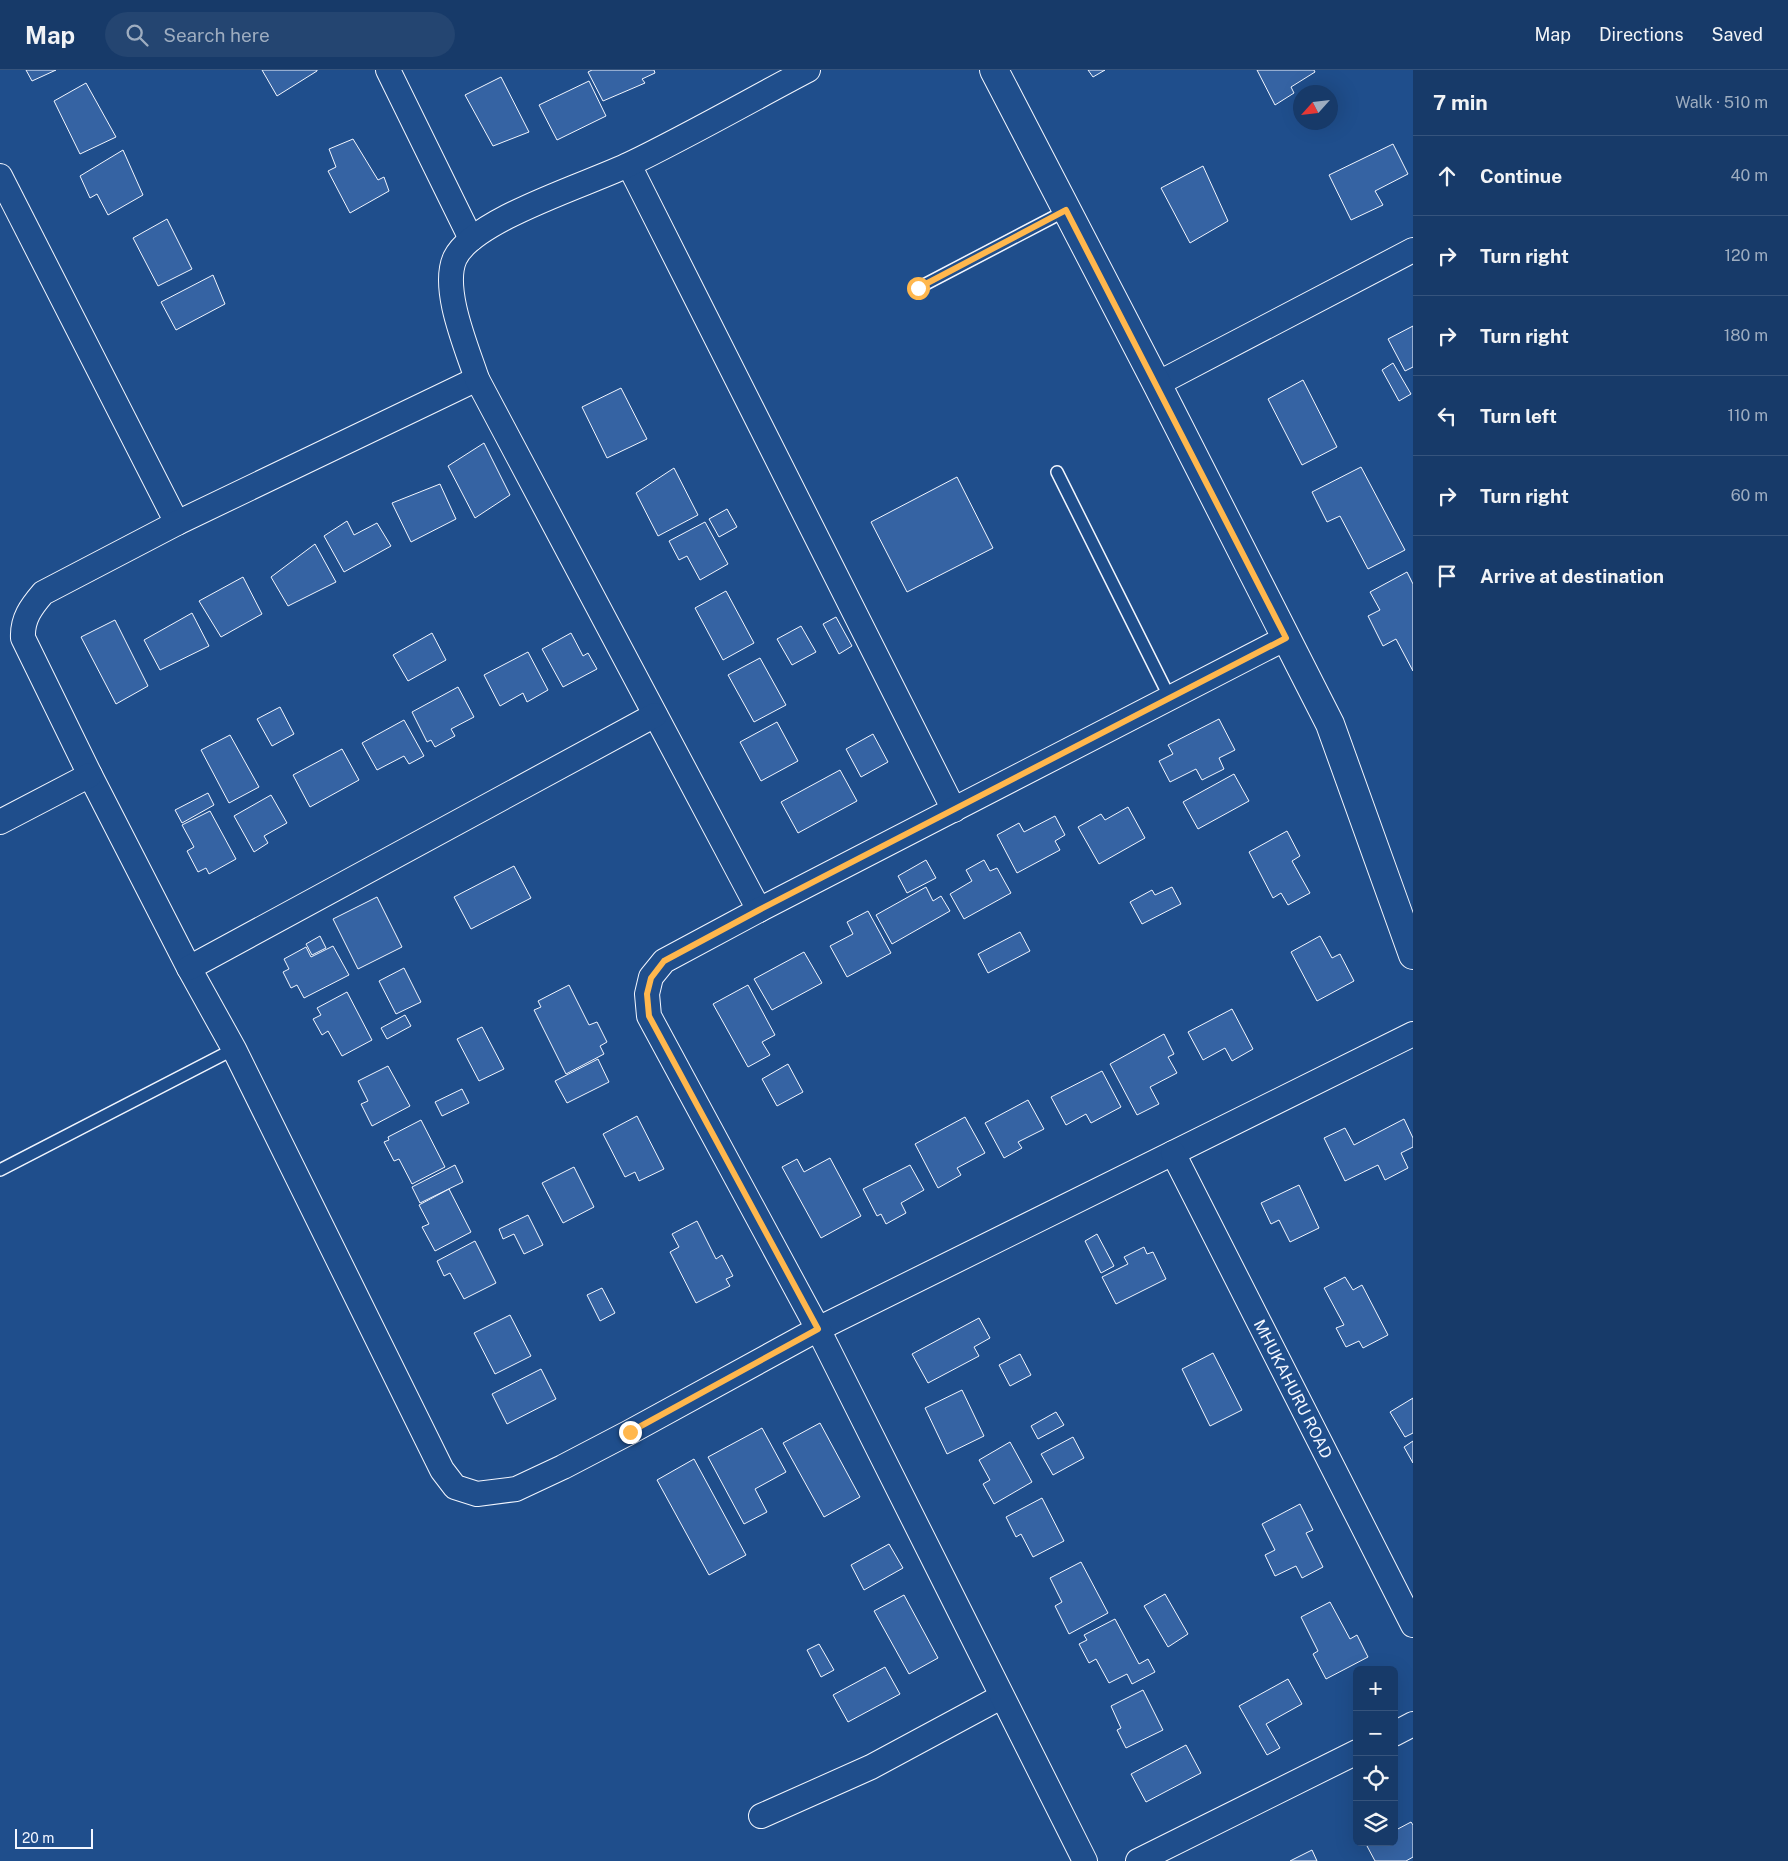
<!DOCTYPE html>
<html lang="en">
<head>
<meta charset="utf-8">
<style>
	:root { --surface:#173a69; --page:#244571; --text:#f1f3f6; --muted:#9eadc0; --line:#36547d }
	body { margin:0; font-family:"Public Sans",sans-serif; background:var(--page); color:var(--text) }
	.controls { position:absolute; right:15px; bottom:15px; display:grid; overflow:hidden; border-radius:8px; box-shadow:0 5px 20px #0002 }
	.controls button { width:45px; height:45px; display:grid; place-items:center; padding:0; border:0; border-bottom:1px solid var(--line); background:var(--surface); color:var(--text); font:25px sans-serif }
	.compass { position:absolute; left:1293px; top:15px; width:45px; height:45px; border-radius:50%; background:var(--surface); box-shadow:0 5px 20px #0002; rotate:243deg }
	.scale { position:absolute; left:15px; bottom:12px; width:78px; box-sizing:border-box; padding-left:5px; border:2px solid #f2f6ff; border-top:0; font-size:14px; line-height:18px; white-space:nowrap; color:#f2f6ff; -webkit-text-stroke:4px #1f4e8c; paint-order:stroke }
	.stop { position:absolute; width:15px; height:15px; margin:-11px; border:4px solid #ffb74d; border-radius:50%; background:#fff }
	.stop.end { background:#ffb74d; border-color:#fff; box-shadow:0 1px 5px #0008 }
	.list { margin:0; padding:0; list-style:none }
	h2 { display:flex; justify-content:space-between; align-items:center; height:65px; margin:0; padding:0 20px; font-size:21px }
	h2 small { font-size:16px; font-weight:400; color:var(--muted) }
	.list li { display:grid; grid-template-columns:32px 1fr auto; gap:15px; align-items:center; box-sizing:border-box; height:80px; padding:0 20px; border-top:1px solid var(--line) }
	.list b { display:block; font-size:19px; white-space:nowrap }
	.list em { font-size:16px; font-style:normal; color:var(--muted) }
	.icon { flex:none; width:28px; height:28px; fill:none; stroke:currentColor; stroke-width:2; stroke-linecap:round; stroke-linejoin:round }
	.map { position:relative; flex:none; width:1413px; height:1791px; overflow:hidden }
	header { display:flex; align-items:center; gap:30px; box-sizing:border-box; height:70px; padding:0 25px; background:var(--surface); border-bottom:1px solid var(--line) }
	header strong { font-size:24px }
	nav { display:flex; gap:28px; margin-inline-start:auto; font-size:18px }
	.search { width:350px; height:45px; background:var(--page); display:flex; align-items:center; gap:12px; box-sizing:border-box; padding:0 18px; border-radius:28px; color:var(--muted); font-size:19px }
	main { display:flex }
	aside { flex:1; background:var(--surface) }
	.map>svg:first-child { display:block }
	.building { fill:#3563a3; stroke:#f2f6ff }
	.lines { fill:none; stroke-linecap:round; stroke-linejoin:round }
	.lane-casing { stroke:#f2f6ff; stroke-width:14 }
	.street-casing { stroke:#f2f6ff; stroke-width:26 }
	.secondary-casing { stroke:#f2f6ff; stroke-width:30 }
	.lane { stroke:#1f4e8c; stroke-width:11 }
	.street { stroke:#1f4e8c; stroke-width:24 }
	.secondary { stroke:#1f4e8c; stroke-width:28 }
	.route { stroke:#ffb74d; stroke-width:6 }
	.labels { text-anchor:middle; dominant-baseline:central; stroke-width:4; stroke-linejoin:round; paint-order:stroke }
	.street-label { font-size:16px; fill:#f2f6ff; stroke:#1f4e8c }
</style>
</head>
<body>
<header>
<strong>Map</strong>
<div class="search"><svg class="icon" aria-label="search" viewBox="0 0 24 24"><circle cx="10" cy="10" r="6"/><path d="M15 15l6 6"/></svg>Search here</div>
<nav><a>Map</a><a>Directions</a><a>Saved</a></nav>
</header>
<main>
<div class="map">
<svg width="1413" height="1791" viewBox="0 0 1413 1791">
	<rect width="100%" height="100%" fill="#1f4e8c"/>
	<g class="building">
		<polygon points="26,0 56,0 32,11"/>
		<polygon points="262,0 317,0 317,1 277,26"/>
		<polygon points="592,0 654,0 655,3 642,9 645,13 603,31 588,2"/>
		<polygon points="1088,0 1105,0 1093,7"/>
		<polygon points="1257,0 1314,0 1315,2 1291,17 1294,23 1275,35"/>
		<polygon points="501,7 529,62 493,76 465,25"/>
		<polygon points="589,11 606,46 557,70 539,35"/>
		<polygon points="86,13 116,67 80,84 54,31"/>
		<polygon points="353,69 378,110 384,107 389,121 350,143 328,101 336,97 329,79"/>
		<polygon points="1393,74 1408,104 1375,121 1383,135 1351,150 1329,105"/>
		<polygon points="123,80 143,125 108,145 97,124 90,128 80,106"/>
		<polygon points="1203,96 1228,151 1190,173 1161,118"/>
		<polygon points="167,149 192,199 158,216 133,168"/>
		<polygon points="213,205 225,234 176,260 161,232"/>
		<polygon points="1413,256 1413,297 1405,301 1388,269"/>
		<polygon points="1393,293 1411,324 1399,331 1382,300"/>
		<polygon points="1303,310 1337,377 1302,395 1268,329"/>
		<polygon points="621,318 647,369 607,388 582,337"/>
		<polygon points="484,373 510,425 475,448 448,396"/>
		<polygon points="1361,397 1405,480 1368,499 1340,446 1327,452 1312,422"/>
		<polygon points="674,398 698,445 658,466 636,423"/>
		<polygon points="957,407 993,478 907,522 871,452"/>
		<polygon points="440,414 456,449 411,472 392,433"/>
		<polygon points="727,439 737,457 719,467 709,449"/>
		<polygon points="347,451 354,465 377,453 391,476 344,502 324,466"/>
		<polygon points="705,452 728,494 700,510 687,486 679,490 669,471"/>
		<polygon points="315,474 336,512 288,536 271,507"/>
		<polygon points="1407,502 1413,514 1413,601 1396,569 1383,576 1368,546 1380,540 1370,522"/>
		<polygon points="243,507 262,544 221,567 199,531"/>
		<polygon points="726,521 754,573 723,590 695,538"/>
		<polygon points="192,543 209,576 160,600 144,570"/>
		<polygon points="836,547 852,576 839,584 823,554"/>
		<polygon points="115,550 148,616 116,634 81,567"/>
		<polygon points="801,556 816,582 792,595 777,569"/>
		<polygon points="432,563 446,590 408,611 393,585"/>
		<polygon points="571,563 583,586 588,583 597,599 563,617 542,579"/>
		<polygon points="528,582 548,620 527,632 523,623 500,636 484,605"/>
		<polygon points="760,588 786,635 754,652 728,605"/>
		<polygon points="458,617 474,647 451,659 455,666 435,677 431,670 427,672 412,642"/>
		<polygon points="280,637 294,664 272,676 257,649"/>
		<polygon points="1219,649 1235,680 1219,688 1224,699 1202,710 1196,699 1170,712 1159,691 1173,684 1168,675"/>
		<polygon points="404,650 424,686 409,694 404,686 377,700 362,673"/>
		<polygon points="777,652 798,691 761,711 740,672"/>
		<polygon points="873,664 888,692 861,707 846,679"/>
		<polygon points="230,665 259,717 229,733 201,680"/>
		<polygon points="342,679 359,710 310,737 293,705"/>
		<polygon points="840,700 857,731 798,763 781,732"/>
		<polygon points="1234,704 1249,731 1198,759 1183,732"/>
		<polygon points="208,723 214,735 182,753 175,740"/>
		<polygon points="271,725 287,753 264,766 268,773 254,782 234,746"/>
		<polygon points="1128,737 1145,768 1099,794 1078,757 1101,744 1105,750"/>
		<polygon points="210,741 236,789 209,804 206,798 198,802 187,781 194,777 182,755"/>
		<polygon points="1055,746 1065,765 1055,771 1060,780 1017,803 997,765 1019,753 1024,762"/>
		<polygon points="1287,761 1300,786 1292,791 1310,823 1288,835 1281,823 1273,828 1249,782"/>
		<polygon points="926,790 936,808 907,823 898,806"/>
		<polygon points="984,790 990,801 997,798 1011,823 964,849 950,824 972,811 966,800"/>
		<polygon points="514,796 531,828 471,859 454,827"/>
		<polygon points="926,817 933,831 941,826 950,841 892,874 876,845"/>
		<polygon points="1172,817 1181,834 1142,854 1130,832 1152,820 1155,825"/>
		<polygon points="377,827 402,877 358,899 333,849"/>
		<polygon points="868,841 891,883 847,907 830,876 853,864 847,852"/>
		<polygon points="1020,862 1030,881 988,903 978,884"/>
		<polygon points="320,866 326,878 312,885 306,874"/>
		<polygon points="1320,866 1332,888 1340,884 1354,911 1317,931 1291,882"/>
		<polygon points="333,876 349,905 304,928 297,915 291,918 283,902 289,899 284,889 306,877 311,887"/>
		<polygon points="804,882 822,913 772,940 754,909"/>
		<polygon points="404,898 421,932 396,944 379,911"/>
		<polygon points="569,915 589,955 597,952 607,972 600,976 604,984 566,1004 534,940 541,937 538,931"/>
		<polygon points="748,915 775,965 762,972 770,985 748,997 713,934"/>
		<polygon points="347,922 372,970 342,986 328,961 322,965 313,949 321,945 317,938"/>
		<polygon points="1232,939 1253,979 1232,991 1225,978 1203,990 1188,962"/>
		<polygon points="405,945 411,956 387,969 381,958"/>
		<polygon points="482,957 504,999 479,1011 457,969"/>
		<polygon points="1164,964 1174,984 1168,987 1177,1003 1150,1017 1159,1034 1137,1045 1110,994"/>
		<polygon points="598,989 609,1012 567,1033 555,1011"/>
		<polygon points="788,994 803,1022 777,1036 762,1009"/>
		<polygon points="388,996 410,1036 372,1056 361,1034 368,1031 358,1011"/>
		<polygon points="1102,1001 1121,1037 1091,1053 1086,1044 1066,1055 1051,1027"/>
		<polygon points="462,1019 469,1033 442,1046 435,1032"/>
		<polygon points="1028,1030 1044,1059 1018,1072 1022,1078 1004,1088 985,1053"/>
		<polygon points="637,1046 664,1099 639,1111 635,1102 625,1107 603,1064"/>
		<polygon points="965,1047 985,1083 957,1098 961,1105 938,1118 915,1074"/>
		<polygon points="1404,1049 1413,1068 1413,1077 1401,1083 1408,1098 1385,1110 1378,1095 1345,1111 1324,1068 1345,1058 1354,1075"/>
		<polygon points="421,1050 445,1097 412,1114 399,1089 394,1091 384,1072 389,1070 388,1067"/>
		<polygon points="830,1088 861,1146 821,1168 782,1097 797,1089 804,1102"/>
		<polygon points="455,1095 463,1112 420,1133 412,1117"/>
		<polygon points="910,1095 924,1120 901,1133 906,1143 886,1154 881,1144 877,1146 863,1119"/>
		<polygon points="574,1097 594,1137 563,1153 542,1113"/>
		<polygon points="1299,1115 1319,1158 1290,1172 1279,1150 1271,1154 1261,1133"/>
		<polygon points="449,1119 471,1162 435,1181 422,1157 429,1154 419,1135"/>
		<polygon points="528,1145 543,1175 524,1184 514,1164 503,1169 499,1159"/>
		<polygon points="697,1151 716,1189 722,1185 733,1206 726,1209 730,1216 696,1233 670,1182 679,1177 672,1164"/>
		<polygon points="1097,1164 1114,1196 1101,1203 1085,1171"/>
		<polygon points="475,1171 496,1213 464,1229 450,1203 444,1206 437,1191"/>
		<polygon points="1144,1177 1147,1184 1153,1182 1166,1209 1116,1234 1102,1207 1128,1194 1124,1187"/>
		<polygon points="1345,1207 1353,1220 1362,1215 1388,1265 1363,1278 1359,1271 1346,1277 1336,1258 1344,1255 1324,1218"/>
		<polygon points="602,1218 615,1243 600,1251 587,1225"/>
		<polygon points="510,1245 531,1286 495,1304 474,1263"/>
		<polygon points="979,1248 990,1268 974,1277 979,1286 928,1313 912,1284"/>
		<polygon points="1213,1283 1242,1340 1210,1356 1182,1299"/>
		<polygon points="1020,1284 1031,1305 1010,1316 999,1295"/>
		<polygon points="541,1299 556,1329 507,1354 492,1324"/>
		<polygon points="962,1320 984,1366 947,1384 925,1338"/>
		<polygon points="1413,1328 1413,1363 1405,1367 1390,1342"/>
		<polygon points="1056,1342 1064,1355 1038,1369 1031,1356"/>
		<polygon points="820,1353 860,1427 824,1447 783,1373"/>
		<polygon points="762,1358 786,1402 755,1419 767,1442 744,1454 708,1387"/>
		<polygon points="1073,1367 1084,1388 1053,1405 1041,1384"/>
		<polygon points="1413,1371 1413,1393 1404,1377"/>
		<polygon points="1010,1372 1032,1412 994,1434 983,1414 990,1410 979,1390"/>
		<polygon points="694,1389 746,1485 709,1505 657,1410"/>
		<polygon points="1042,1428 1064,1471 1033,1487 1021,1464 1016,1467 1006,1447"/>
		<polygon points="1300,1434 1313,1460 1306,1463 1323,1497 1302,1508 1296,1496 1275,1506 1265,1485 1275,1480 1262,1454"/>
		<polygon points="889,1474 903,1498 864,1520 851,1495"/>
		<polygon points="1081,1492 1108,1543 1069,1564 1055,1536 1062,1532 1050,1508"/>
		<polygon points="1165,1524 1188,1564 1168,1577 1144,1536"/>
		<polygon points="904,1525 938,1588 909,1604 874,1541"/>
		<polygon points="1330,1532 1350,1569 1357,1565 1368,1587 1326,1609 1313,1584 1318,1581 1301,1547"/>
		<polygon points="1115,1549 1139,1594 1148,1589 1155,1602 1132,1614 1127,1604 1109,1613 1096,1589 1089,1593 1079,1574 1087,1570 1084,1565"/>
		<polygon points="819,1574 834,1600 821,1607 807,1580"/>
		<polygon points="885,1597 900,1624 848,1652 833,1625"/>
		<polygon points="1288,1609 1302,1634 1266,1654 1280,1678 1267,1685 1239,1636"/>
		<polygon points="1143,1620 1163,1660 1126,1678 1117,1660 1121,1658 1111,1636"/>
		<polygon points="1186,1675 1201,1703 1146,1732 1131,1704"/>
		<polygon points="1411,1752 1413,1755 1413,1787 1406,1791 1375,1791 1367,1776 1374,1772 1394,1772 1394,1761"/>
		<polygon points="1312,1780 1317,1791 1290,1791"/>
	</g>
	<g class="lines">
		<defs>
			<g id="lane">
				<polyline points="918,218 1067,140"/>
				<polyline points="1057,402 1170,628"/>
				<polyline points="0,1100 234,979"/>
			</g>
			<g id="street">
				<polyline points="388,0 471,169"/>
				<polyline points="629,95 954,740"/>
				<polyline points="0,106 177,453"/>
				<path d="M477,309L177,453L43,523C31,537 22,549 23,568L90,705L189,898L234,979L442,1400L455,1417L477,1424L516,1419L563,1397L630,1362L818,1259L1413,964"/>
				<polyline points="1157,314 1413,180"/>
				<polyline points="0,752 90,705"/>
				<path d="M759,840L477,309C467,278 441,219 455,188C474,149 589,114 630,94C690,65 749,31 808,0"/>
				<polyline points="189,898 655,645"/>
				<polyline points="1173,1083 1413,1555"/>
				<polyline points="1394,1664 1413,1654"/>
				<polyline points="761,1746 871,1697 1001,1627"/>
				<polyline points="1085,1791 818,1259 649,946 647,924 651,907 664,891 759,840 1286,568"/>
				<polyline points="1138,1791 1357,1682"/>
			</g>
			<polyline id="secondary" points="994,0 1157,314 1330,654 1413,885"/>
		</defs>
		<use href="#lane" class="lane-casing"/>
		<use href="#street" class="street-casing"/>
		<use href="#secondary" class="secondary-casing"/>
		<use href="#lane" class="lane"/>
		<use href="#street" class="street"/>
		<use href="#secondary" class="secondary"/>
	</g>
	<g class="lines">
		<polyline class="route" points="630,1362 818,1259 649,946 647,924 651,908 664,891 759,840 1286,568 1066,140 918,218"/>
	</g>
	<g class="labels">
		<g class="street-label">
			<text transform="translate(1293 1319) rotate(63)">MHUKAHURU ROAD</text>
		</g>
	</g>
</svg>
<div class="controls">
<button>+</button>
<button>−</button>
<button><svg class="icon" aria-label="locate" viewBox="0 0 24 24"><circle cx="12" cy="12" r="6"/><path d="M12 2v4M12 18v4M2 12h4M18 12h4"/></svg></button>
<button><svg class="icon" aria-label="layers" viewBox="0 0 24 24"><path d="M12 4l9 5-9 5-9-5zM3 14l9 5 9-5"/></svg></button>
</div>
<svg class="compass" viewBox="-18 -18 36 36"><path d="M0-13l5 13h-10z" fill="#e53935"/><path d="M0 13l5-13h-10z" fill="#9eadc0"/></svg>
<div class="scale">20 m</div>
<div class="stop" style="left:918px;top:218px"></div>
<div class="stop end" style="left:630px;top:1362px"></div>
</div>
<aside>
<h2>7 min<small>Walk · 510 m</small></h2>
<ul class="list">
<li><svg class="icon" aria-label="ahead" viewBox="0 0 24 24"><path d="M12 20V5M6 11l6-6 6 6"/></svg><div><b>Continue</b></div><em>40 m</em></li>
<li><svg class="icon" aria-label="right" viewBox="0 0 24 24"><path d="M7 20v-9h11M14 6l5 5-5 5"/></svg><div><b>Turn right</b></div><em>120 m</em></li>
<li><svg class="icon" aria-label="right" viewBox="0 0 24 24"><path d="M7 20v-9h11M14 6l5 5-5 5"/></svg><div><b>Turn right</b></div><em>180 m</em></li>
<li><svg class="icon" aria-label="left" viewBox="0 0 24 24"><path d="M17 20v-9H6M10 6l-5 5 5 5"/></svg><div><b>Turn left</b></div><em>110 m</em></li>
<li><svg class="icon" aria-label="right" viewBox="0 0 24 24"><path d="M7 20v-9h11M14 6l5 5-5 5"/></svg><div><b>Turn right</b></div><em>60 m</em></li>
<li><svg class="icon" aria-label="arrive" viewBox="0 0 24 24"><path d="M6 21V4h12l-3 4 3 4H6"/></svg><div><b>Arrive at destination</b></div></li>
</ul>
</aside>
</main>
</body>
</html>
